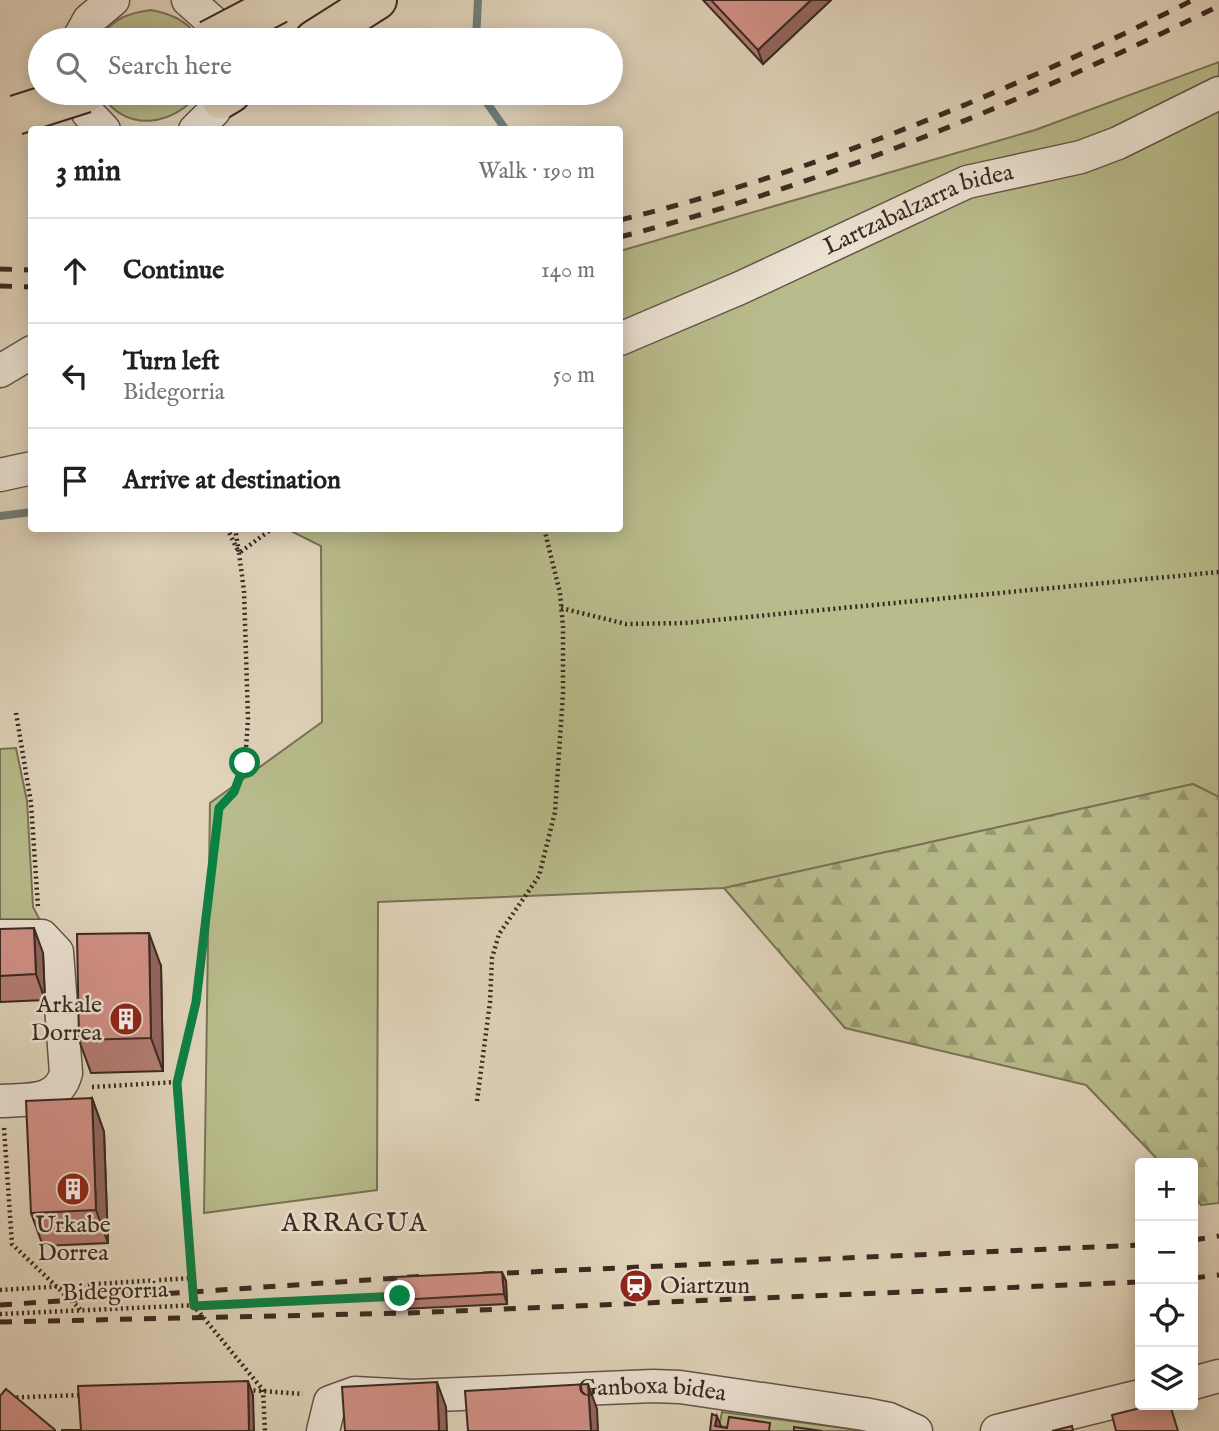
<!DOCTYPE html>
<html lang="en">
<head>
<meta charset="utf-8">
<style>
	:root { --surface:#fff; --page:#f6f6f6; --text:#202124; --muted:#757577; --line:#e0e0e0 }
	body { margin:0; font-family:"IM FELL English",serif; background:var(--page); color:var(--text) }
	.controls { position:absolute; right:21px; bottom:21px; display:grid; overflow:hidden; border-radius:7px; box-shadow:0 4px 18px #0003 }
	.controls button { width:63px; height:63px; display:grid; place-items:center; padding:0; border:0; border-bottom:2px solid var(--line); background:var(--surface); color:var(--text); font:35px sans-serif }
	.stop { position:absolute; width:21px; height:21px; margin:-16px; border:5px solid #0b8043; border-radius:50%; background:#fff }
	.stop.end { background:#0b8043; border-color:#fff; box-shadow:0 2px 7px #0008 }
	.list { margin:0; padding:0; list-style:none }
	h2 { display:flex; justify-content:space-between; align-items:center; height:91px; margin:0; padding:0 28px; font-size:30px }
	h2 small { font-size:23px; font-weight:400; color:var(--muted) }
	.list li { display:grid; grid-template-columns:46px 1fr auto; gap:21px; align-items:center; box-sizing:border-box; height:105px; padding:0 28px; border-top:2px solid var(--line) }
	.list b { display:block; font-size:26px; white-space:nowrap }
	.list p { margin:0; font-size:23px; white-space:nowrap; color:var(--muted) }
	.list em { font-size:23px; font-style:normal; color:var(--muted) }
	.icon { flex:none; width:38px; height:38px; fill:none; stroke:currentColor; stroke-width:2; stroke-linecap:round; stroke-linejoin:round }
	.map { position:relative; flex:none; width:1219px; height:1431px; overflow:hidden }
	.search { position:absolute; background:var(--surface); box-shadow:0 4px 18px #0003; left:28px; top:28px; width:595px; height:77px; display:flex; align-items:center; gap:18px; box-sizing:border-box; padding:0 24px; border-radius:38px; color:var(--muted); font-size:26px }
	.panel { position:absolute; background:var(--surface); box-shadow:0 4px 18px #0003; left:28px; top:126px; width:595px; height:406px; border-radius:7px }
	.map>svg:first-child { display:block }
	.green { fill:#b8bb8b; stroke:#797256; stroke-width:2 }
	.forest { fill:url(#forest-firs); stroke:#797256; stroke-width:2 }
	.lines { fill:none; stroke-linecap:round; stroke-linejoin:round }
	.stream { stroke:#717e7a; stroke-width:8 }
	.minor-casing { stroke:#645447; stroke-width:35 }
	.primary-casing { stroke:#3a2921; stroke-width:42 }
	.path { stroke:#3a2921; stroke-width:4.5; stroke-dasharray:2 3.5; stroke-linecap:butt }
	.minor { stroke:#ebe2d2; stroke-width:32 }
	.primary { stroke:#e0d3ba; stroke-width:38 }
	.rail { stroke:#3a2921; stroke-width:5; stroke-dasharray:12 12; stroke-linecap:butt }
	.primary-bridge-casing { stroke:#3a2921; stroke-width:42; stroke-linecap:butt }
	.primary-bridge { stroke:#e0d3ba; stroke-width:38 }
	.wall { fill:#b47c73; stroke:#3a2921; stroke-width:2 }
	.shaded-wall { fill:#92655e; stroke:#3a2921; stroke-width:2 }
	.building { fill:#d19086; stroke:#3a2921; stroke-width:2 }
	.route { stroke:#0b8043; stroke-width:9 }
	.labels { text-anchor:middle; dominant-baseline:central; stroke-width:5; stroke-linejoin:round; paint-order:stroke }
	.street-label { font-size:24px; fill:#3a2921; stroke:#ebe2d2 }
	.poi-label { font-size:24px; fill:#3a2921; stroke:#ebe2d2; text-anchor:end }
	.neighbourhood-label { font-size:26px; letter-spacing:2px; fill:#3a2921; stroke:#ebe2d2 }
</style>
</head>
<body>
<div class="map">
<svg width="1219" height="1431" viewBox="0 0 1219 1431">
	<defs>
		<pattern id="forest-firs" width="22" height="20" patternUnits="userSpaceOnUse" patternTransform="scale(1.75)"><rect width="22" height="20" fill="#b8bb8b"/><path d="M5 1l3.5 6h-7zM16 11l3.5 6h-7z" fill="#979871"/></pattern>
	</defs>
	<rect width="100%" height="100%" fill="#e0d3ba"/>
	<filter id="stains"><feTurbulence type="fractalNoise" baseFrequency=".00286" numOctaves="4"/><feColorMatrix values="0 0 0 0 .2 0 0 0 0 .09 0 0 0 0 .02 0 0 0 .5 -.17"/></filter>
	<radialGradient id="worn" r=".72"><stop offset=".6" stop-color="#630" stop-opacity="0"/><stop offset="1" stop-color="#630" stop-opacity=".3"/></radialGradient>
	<g class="green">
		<path d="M151,10C172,14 188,21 200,40H100C110,19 129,13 151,10Z"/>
		<polygon points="1219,62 1219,797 1193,784 724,888 378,902 377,1190 204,1213 210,803 322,722 321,546 287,529 620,528 620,251 1035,130"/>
		<path d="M101,93H199C174,126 124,134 101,93Z"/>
		<polygon points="16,748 27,801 33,907 43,926 0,926 0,749"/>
		<polygon points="722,1412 867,1431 755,1431 719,1426"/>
	</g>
	<polygon class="forest" points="1193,784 1219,797 1219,1203 1201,1205 1193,1196 1193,1163 1161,1163 1086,1085 845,1028 724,888"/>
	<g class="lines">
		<g class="stream">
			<polyline points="476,40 478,0"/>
			<polyline points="480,93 506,130"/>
			<polyline points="0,516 32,512"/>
		</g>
		<defs>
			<g id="minor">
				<polyline points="188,0 214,23 223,40"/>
				<polyline points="78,40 89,20 113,0"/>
				<polyline points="78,93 88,113 104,130"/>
				<polyline points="195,130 214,111 223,93"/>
				<path id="s1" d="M620,339L740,288L967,182L1081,157L1118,143L1219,93"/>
				<polyline points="0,371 32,352"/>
				<polyline points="0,475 32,468"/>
				<path d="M0,936H42L57,952L66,1073C58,1104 26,1099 0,1101"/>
				<polyline points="1193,1383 1219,1376"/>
				<path id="s2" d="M323,1431L330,1402L355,1393L412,1396L653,1386L680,1387L864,1414L889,1419L916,1431"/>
				<polyline points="997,1431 1140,1396"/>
			</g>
			<g id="primary">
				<polyline points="314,40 377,0"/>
				<polyline points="221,99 231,93"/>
			</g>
		</defs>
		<use href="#minor" class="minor-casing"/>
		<use href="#primary" class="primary-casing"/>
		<g class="path">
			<polyline points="227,528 239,553 244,591 248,719 245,763 234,792 219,808 196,1002 177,1082 194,1306 263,1390 265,1431"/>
			<polyline points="235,528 239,553 273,528"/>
			<polyline points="561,608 626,624 685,623 1219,572"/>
			<polyline points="16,713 31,803 38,907"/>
			<polyline points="92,1087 177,1082"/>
			<polyline points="477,1101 490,1002 492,958 499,934 539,876 555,812 563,694 563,627 560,593 544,528"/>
			<polyline points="4,1128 12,1244 81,1310"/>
			<polyline points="0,1290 192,1278"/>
			<polyline points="0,1314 400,1296"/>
			<polyline points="248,1390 303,1394"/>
			<polyline points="0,1398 82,1395"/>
		</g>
		<use href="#minor" class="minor"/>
		<use href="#primary" class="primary"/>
		<g class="rail">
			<path d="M620,220C819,171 1009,92 1193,0"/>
			<path d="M620,237C829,183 1025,100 1219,6"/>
			<polyline points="0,269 32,270"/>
			<polyline points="0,286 32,287"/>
			<polyline points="1193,1240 1219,1236"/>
			<polyline points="483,1274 1140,1245"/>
			<polyline points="1193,1278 1219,1275"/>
			<polyline points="0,1305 427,1276"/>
			<polyline points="0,1322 409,1313 1140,1282"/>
		</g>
		<defs>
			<g id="primary-bridge">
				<polyline points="209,40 278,4"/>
				<polyline points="16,115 85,93"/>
			</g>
		</defs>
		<use href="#primary-bridge" class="primary-bridge-casing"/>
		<use href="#primary-bridge" class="primary-bridge"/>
	</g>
	<g class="wall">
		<polygon points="703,0 831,0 763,64"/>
		<polygon points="0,929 43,953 45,1000 0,1002"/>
		<polygon points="161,966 163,1071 91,1073 79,1040"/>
		<polygon points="92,1098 104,1132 108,1243 43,1246 31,1213"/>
		<polygon points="506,1281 507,1304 401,1309 398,1300"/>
	</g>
	<g class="shaded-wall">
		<polygon points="811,0 831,0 763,64 758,50"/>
		<polygon points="34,928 43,953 45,1000 36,974"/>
		<polygon points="149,933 161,966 163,1071 151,1038"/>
		<polygon points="92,1098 104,1132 108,1243 96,1210"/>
		<polygon points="502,1272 506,1281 507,1304 504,1294"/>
		<polygon points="248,1381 253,1395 254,1431 249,1431"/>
		<polygon points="437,1382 446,1407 447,1431 439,1431"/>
		<polygon points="588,1384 597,1409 598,1431 591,1431"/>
		<polygon points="717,1416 722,1429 715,1426"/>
	</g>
	<g class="building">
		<polygon points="711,0 811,0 758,50"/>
		<polygon points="34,928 36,974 0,976 0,929"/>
		<polygon points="149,933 151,1038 79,1040 77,934"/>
		<polygon points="92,1098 96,1210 31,1213 26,1101"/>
		<polygon points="502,1272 504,1294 398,1300 396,1277"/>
		<polygon points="248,1381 249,1431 62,1431 62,1430 81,1430 78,1386"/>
		<polygon points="437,1382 439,1431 345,1431 342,1387"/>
		<polygon points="588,1384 591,1431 468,1431 465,1391"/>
		<polygon points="6,1389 55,1430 55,1431 0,1431 0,1396"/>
		<polygon points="1152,1405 1170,1405 1178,1431 1116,1431 1112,1415"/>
		<polygon points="712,1414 717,1416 715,1426 727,1428 729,1417 770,1423 769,1431 710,1431"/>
		<polygon points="1072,1426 1073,1431 1052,1431"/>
		<polygon points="794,1427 822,1431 794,1431"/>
	</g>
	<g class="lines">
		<polyline class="route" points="245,763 234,792 219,808 196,1002 177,1083 194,1306 400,1296"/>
	</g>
	<defs>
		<symbol id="building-disc" viewBox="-11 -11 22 22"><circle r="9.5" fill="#8f2418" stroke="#ebe2d2"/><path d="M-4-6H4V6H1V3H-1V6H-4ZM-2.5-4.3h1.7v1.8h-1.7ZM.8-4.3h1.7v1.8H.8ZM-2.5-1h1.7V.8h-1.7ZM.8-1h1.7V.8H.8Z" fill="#fff"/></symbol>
		<symbol id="station-disc" viewBox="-11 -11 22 22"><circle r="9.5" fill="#8f2418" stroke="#ebe2d2"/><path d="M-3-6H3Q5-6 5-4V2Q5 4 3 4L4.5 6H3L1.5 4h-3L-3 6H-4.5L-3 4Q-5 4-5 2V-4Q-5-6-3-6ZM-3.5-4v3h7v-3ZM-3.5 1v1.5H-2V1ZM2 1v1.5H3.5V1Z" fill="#fff"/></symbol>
	</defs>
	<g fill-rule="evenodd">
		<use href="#building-disc" x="107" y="1000" width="38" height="38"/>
		<use href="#building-disc" x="54" y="1170" width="38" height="38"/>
		<use href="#station-disc" x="617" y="1267" width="38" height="38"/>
	</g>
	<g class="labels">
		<g class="street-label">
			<text stroke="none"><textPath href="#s1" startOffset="326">Lartzabalzarra bidea</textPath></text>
			<text transform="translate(115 1292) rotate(-2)">Bidegorria</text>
			<text stroke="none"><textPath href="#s2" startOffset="354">Ganboxa bidea</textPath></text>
		</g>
		<g class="poi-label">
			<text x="102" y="1005">Arkale<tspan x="102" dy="28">Dorrea</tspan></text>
			<text x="73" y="1225" text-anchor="middle">Urkabe<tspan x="73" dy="28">Dorrea</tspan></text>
			<text x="660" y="1286" text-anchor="start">Oiartzun</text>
		</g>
		<g class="neighbourhood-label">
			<text x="355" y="1223">ARRAGUA</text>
		</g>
	</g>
	<rect width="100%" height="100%" filter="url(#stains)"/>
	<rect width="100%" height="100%" fill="url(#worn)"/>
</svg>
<div class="controls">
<button>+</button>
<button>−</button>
<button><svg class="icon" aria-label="locate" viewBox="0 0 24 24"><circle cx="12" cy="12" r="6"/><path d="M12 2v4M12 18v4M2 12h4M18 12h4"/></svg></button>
<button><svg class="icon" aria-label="layers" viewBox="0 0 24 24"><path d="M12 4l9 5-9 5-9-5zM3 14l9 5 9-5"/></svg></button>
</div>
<div class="stop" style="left:245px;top:763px"></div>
<div class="stop end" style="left:400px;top:1296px"></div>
<div class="search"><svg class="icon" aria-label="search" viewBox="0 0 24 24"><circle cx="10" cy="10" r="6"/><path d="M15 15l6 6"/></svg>Search here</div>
<section class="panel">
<h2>3 min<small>Walk · 190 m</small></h2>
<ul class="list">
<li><svg class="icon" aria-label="ahead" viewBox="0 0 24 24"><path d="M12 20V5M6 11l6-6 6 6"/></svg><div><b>Continue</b></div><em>140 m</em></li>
<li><svg class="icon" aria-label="left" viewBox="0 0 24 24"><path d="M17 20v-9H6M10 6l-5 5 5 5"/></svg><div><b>Turn left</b><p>Bidegorria</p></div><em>50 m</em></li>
<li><svg class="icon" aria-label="arrive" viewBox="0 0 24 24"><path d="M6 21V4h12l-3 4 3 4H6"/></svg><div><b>Arrive at destination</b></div></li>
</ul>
</section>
</div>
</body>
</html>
